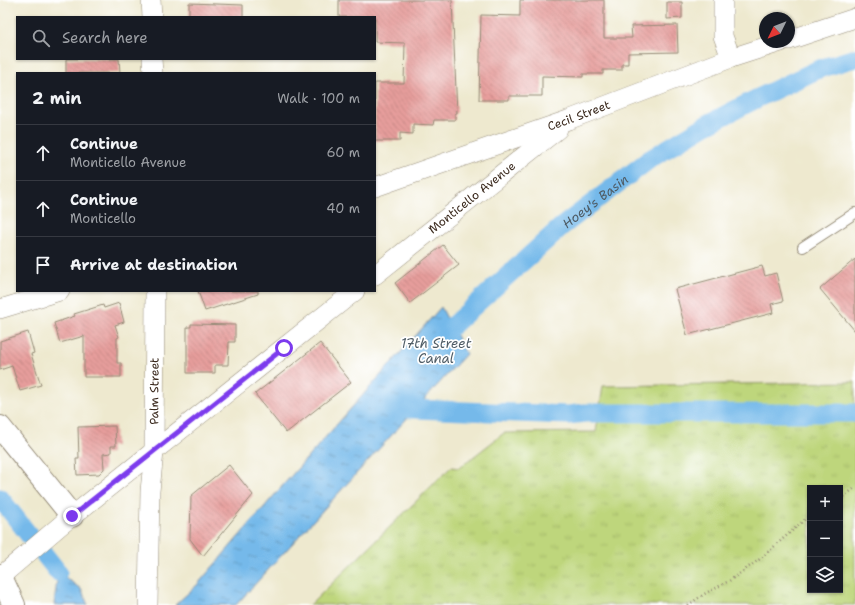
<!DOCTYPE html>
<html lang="en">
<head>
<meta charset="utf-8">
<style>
	:root { --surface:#171b24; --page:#20242c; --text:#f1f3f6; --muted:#9ea1a6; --line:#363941 }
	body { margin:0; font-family:"Shantell Sans",sans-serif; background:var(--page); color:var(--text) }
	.controls { position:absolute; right:12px; bottom:12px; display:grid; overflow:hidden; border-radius:0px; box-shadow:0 1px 3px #0004 }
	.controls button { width:36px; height:36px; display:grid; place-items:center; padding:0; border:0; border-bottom:1px solid var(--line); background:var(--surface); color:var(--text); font:20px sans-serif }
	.compass { position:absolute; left:759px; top:12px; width:36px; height:36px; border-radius:50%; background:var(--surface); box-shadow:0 1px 3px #0004; rotate:227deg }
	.stop { position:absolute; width:12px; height:12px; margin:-9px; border:3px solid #7c3aed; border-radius:50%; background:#fff }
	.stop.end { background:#7c3aed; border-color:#fff; box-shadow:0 1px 4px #0008 }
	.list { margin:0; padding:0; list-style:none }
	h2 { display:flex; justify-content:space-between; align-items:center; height:52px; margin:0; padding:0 16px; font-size:17px }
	h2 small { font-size:13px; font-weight:400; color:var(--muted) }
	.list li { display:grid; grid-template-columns:26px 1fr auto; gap:12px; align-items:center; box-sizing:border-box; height:56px; padding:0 16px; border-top:1px solid var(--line) }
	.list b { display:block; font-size:15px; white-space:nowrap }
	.list p { margin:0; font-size:13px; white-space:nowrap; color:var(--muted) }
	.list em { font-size:13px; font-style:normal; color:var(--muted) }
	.icon { flex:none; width:22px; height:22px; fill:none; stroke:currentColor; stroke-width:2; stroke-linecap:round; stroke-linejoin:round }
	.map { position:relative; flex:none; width:855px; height:605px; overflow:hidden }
	.search { position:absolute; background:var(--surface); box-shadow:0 1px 3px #0004; left:16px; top:16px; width:360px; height:44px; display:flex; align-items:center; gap:10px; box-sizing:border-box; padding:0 14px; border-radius:0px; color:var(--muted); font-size:15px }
	.panel { position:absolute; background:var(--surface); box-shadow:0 1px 3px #0004; left:16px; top:72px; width:360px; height:220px; border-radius:0px }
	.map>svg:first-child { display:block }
	.grass { fill:url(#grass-tufts); stroke:#7c804c; fill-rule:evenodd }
	.water { fill:url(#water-ripples); stroke:#587284 }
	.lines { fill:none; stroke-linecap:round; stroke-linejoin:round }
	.canal { stroke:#74b9ea; stroke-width:19 }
	.building { fill:url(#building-back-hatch) }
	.service-casing { stroke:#948a76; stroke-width:12 }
	.minor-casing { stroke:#948a76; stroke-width:20 }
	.tertiary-casing { stroke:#948a76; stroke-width:24 }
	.path { stroke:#948a76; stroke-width:2.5; stroke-dasharray:1 3; stroke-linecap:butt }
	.service { stroke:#fff; stroke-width:10 }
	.minor { stroke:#fff; stroke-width:19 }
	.tertiary { stroke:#fff; stroke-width:22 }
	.route { stroke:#7c3aed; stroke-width:5 }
	.labels { text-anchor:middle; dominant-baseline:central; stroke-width:3.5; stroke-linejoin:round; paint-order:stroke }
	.street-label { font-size:12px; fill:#3b2a1e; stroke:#fff }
	.water-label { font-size:13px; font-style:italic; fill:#4f5c65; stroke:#fff }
</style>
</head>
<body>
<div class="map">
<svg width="855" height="605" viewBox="0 0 855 605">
	<defs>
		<pattern id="grass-tufts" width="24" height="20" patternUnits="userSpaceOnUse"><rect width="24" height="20" fill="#bed67b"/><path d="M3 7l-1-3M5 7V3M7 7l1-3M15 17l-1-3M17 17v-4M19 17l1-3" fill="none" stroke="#a4b86a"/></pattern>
		<pattern id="water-ripples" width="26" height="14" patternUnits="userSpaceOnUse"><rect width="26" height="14" fill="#74b9ea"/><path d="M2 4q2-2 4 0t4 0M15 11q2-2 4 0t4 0" fill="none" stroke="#6097bd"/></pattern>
		<pattern id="building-back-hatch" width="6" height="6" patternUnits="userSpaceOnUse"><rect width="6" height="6" fill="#e79e9c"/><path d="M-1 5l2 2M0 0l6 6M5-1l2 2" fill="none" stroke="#bc817f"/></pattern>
	</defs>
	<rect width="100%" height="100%" fill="#fff"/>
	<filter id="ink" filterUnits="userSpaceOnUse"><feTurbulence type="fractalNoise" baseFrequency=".025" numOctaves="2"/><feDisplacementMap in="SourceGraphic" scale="8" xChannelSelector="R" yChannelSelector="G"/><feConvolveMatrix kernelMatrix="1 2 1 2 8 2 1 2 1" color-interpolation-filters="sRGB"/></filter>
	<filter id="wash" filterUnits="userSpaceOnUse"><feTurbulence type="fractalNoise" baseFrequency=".012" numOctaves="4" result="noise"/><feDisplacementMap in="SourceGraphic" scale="16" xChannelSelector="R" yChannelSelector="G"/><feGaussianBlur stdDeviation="0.9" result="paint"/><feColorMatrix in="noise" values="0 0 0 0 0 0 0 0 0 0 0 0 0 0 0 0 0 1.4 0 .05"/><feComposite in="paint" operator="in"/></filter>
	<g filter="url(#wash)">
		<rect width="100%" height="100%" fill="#eee9cf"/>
		<path class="grass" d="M855,382V605H310L451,467L459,468L504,433L596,432L603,386ZM810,488H840V590H810Z"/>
		<g class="water">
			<polygon points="441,307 466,354 236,605 175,605 197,585 284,484"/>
			<polygon points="58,572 81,589 88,605 54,605"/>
		</g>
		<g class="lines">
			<g class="canal">
				<path id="s1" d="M434,346L451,327L561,227L650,159L706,125L758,98L819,69L855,58"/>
				<polyline points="389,408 568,415 585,413 855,413"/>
				<polyline points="0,498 58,572"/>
			</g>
		</g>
		<g id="blocks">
			<g class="building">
				<polygon points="339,0 452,0 457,113 455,113 455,120 434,120 433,125 413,124 413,134 400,133 400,141 375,141 375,83 404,83 405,43 375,42 375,17 339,17"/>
				<polygon points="520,0 604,0 604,38 632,38 631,26 677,25 678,52 628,53 628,64 622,64 622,70 603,70 603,74 583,74 583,77 542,76 542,96 509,96 509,100 479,100 481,15 520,16"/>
				<polygon points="667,2 682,2 682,18 667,19"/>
				<polygon points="189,3 243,5 243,17 189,17"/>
				<polygon points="66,59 119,59 120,73 66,73"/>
				<polygon points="443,245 459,265 410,303 395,283"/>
				<polygon points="855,259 855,331 820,289"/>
				<polygon points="762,266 765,276 776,273 783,301 771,304 773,313 687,335 675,289"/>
				<polygon points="198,291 258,291 258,294 205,311"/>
				<polygon points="119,303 124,322 115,325 119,337 117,338 117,363 121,363 121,377 84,377 84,336 60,343 54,323 75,316 74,314 103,305 104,308"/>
				<polygon points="191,324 235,325 235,342 229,342 228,365 215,365 215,373 187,373 187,327 191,327"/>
				<polygon points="28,332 34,353 31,354 41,385 20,391 12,366 0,370 0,341"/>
				<polygon points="320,343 351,382 286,433 255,394"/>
				<polygon points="115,426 116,446 111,446 111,453 103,454 104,469 99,474 77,475 76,459 79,459 78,427"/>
				<polygon points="229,465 253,495 203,556 190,539 191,496"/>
			</g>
		</g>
	</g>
	<g filter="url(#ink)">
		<use href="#blocks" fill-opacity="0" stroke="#948a76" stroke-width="1"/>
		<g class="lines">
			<defs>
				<polyline id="service" points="803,247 855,213"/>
				<g id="minor">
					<polyline points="151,0 152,17"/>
					<polyline points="723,0 723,36 731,58"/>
					<polyline points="789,40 855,18"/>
					<polyline points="152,59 153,73"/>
					<path id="s2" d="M375,187L568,120L731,58L781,42"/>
					<path id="s3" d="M375,275L558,129"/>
					<polyline points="0,309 60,291"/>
					<polyline points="1,576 61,525 355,291"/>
					<path id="s4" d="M148,605L150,491L154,452L155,291"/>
				</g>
				<g id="tertiary">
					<polyline points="0,427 72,516"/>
					<polyline points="0,575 14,605"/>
				</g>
			</defs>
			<use href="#service" class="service-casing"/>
			<use href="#minor" class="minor-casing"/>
			<use href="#tertiary" class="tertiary-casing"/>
			<g class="path">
				<polyline points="840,499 855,488"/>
				<polyline points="688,605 706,593 729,581 760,559 810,515"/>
			</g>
			<use href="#service" class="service"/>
			<use href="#minor" class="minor"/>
			<use href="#tertiary" class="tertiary"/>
		</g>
	</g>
	<g class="lines" filter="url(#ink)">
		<polyline class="route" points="72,516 284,348"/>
	</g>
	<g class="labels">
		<g class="street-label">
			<text stroke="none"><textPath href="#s2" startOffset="216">Cecil Street</textPath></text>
			<text stroke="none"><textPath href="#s3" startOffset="124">Monticello Avenue</textPath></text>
			<text stroke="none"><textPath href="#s4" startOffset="214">Palm Street</textPath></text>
		</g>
		<g class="water-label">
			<text stroke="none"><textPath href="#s1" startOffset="217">Hoey's Basin</textPath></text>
			<text x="436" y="343">17th Street<tspan x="436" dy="15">Canal</tspan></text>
		</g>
	</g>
</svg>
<div class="controls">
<button>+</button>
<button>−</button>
<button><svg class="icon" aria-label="layers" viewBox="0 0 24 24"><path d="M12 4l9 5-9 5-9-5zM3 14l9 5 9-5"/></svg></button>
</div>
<svg class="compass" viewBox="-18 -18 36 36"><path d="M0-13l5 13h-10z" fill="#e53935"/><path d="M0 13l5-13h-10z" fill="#9ea1a6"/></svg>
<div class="stop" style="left:284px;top:348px"></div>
<div class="stop end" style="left:72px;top:516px"></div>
<div class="search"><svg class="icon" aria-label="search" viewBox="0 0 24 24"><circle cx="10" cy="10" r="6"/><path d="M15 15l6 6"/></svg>Search here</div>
<section class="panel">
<h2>2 min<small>Walk · 100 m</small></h2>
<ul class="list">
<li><svg class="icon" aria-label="ahead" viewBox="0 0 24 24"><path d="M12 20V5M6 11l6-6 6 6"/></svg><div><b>Continue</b><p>Monticello Avenue</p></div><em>60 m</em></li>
<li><svg class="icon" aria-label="ahead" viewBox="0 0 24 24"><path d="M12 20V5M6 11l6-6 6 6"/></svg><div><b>Continue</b><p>Monticello</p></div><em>40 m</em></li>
<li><svg class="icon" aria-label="arrive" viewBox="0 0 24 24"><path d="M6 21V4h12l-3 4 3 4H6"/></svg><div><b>Arrive at destination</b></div></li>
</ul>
</section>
</div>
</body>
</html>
